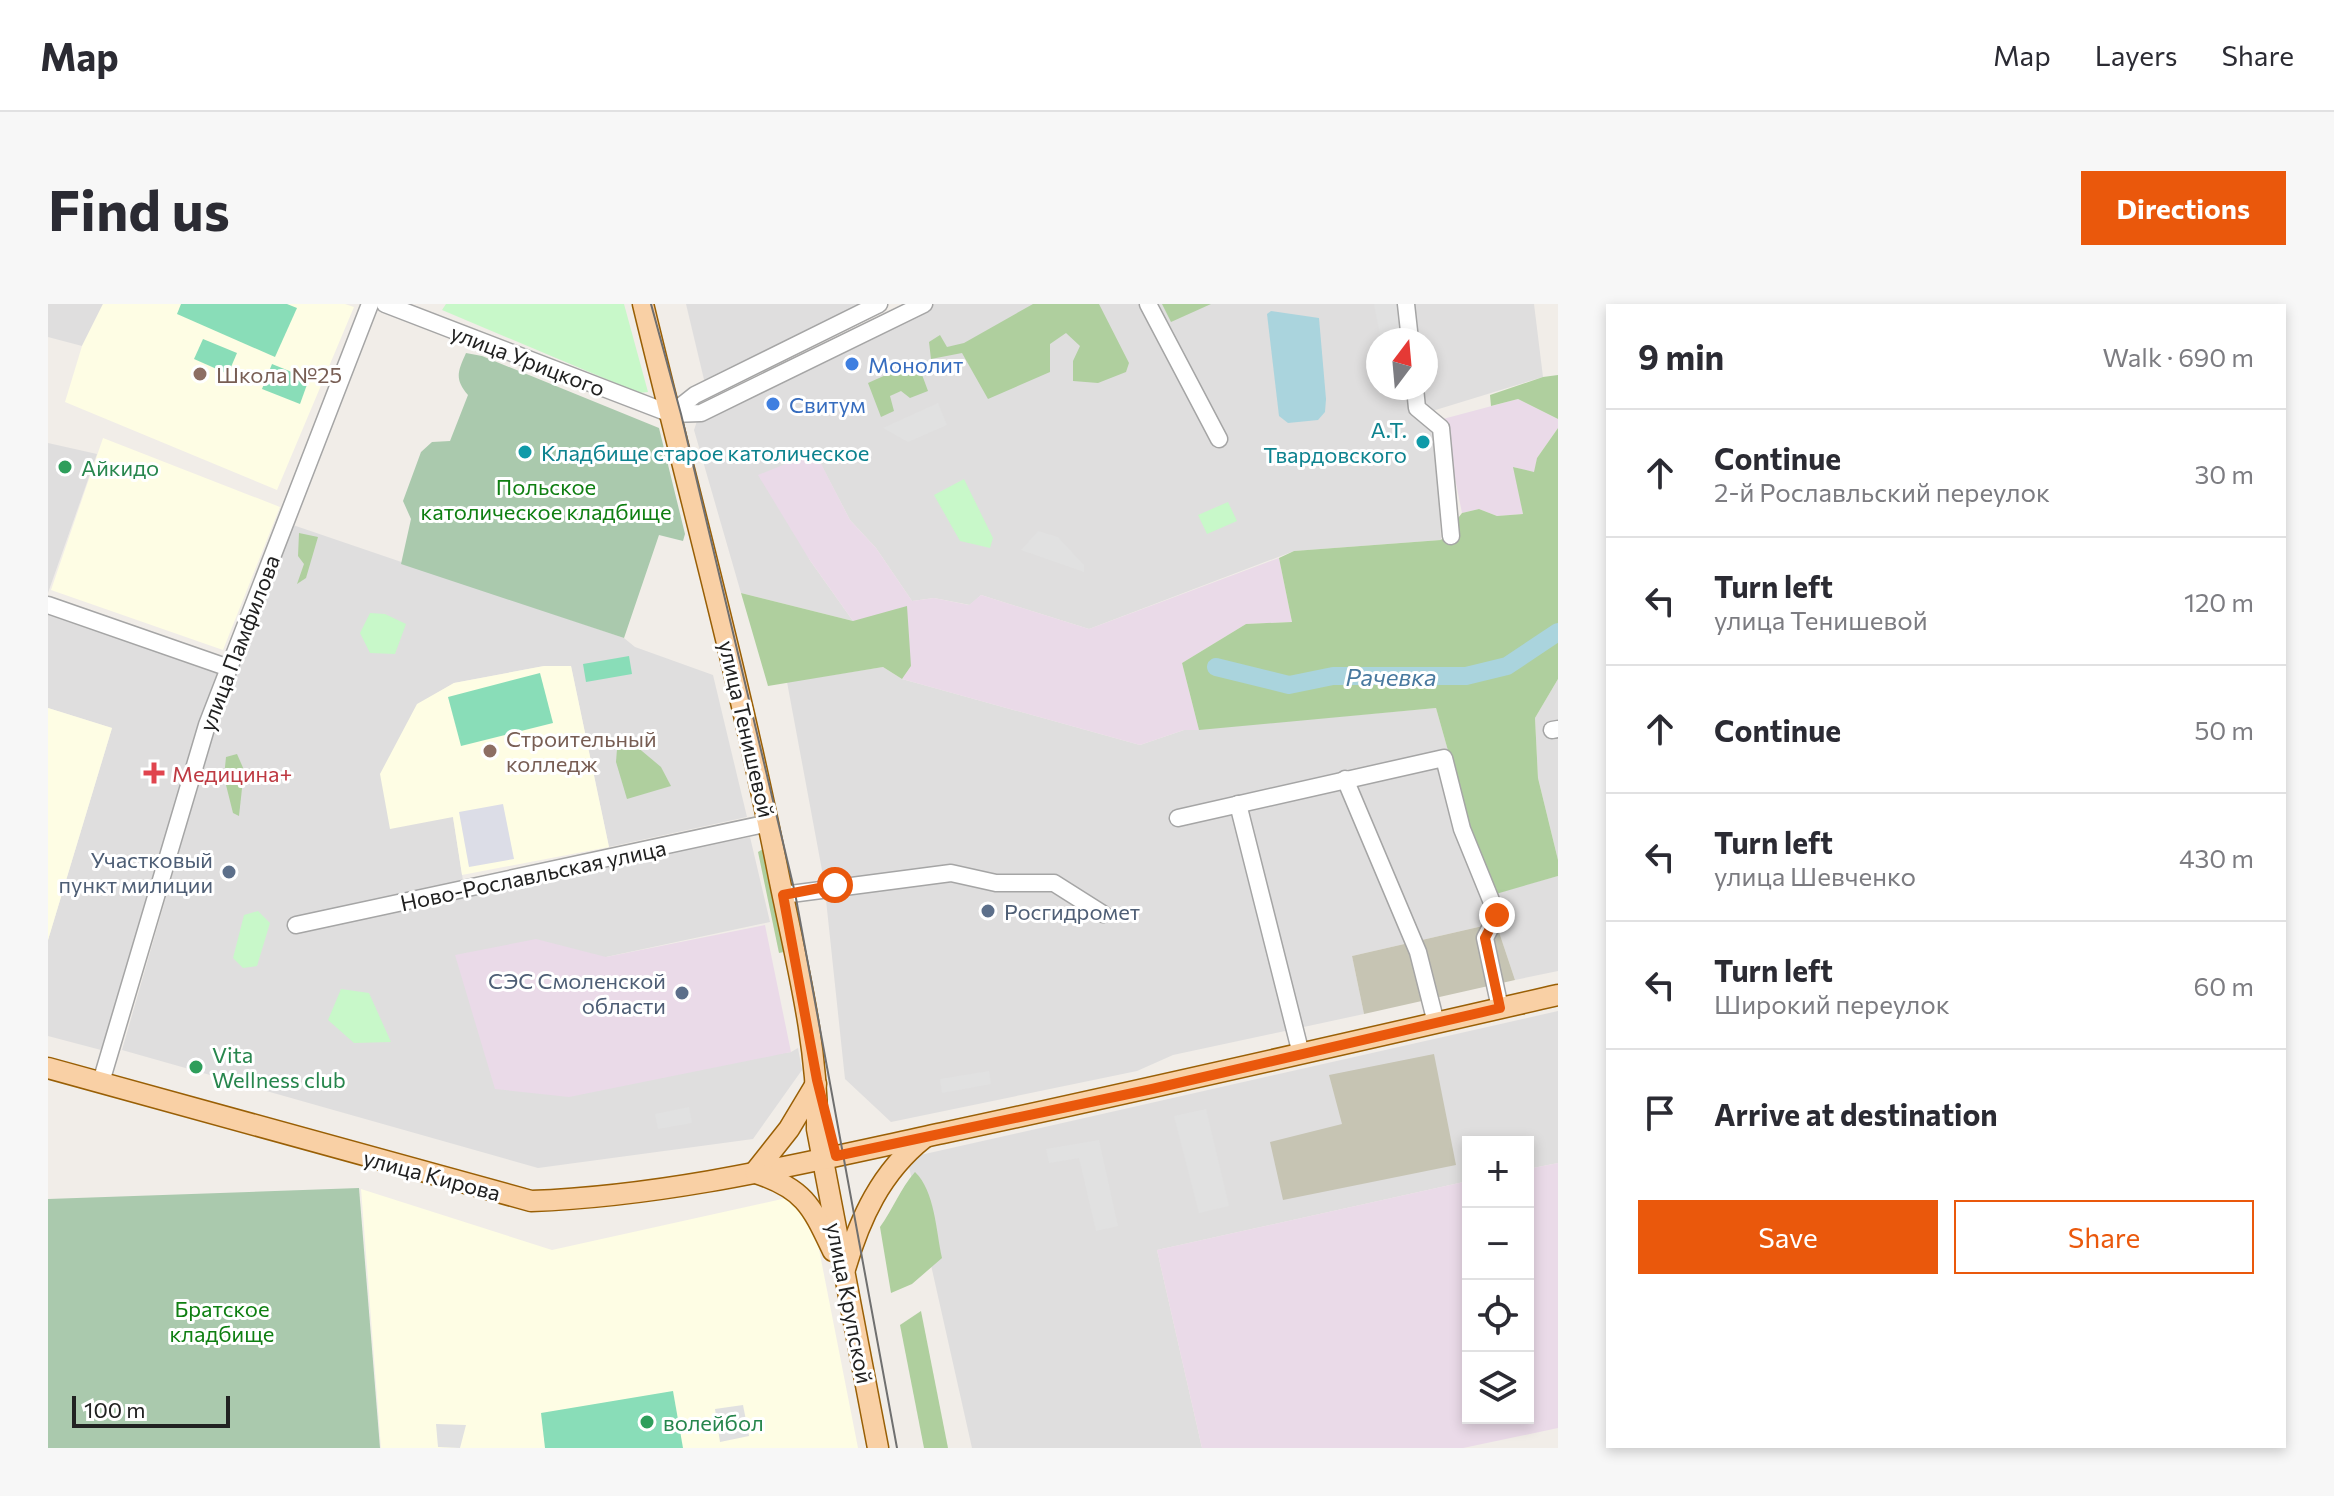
<!DOCTYPE html>
<html lang="en">
<head>
<meta charset="utf-8">
<style>
	:root { --surface:#fff; --page:#f7f7f7; --text:#2b2b33; --muted:#7c7c81; --line:#e1e1e2; --accent:#ea580c }
	body { margin:0; font-family:Commissioner,sans-serif; background:var(--page); color:var(--text) }
	.controls { position:absolute; right:24px; bottom:24px; display:grid; overflow:hidden; border-radius:0px; box-shadow:0 4px 12px #0003 }
	.controls button { width:72px; height:72px; display:grid; place-items:center; padding:0; border:0; border-bottom:2px solid var(--line); background:var(--surface); color:var(--text); font:40px sans-serif }
	.compass { position:absolute; left:1318px; top:24px; width:72px; height:72px; border-radius:50%; background:var(--surface); box-shadow:0 4px 12px #0003; rotate:16deg }
	.scale { position:absolute; left:24px; bottom:20px; width:158px; box-sizing:border-box; padding-left:8px; border:4px solid #212121; border-top:0; font-size:22px; line-height:28px; white-space:nowrap; color:#212121; -webkit-text-stroke:6px #fff; paint-order:stroke }
	.stop { position:absolute; width:24px; height:24px; margin:-18px; border:6px solid #ea580c; border-radius:50%; background:#fff }
	.stop.end { background:#ea580c; border-color:#fff; box-shadow:0 2px 8px #0008 }
	.list { margin:0; padding:0; list-style:none }
	h2 { display:flex; justify-content:space-between; align-items:center; height:104px; margin:0; padding:0 32px; font-size:34px }
	h2 small { font-size:26px; font-weight:400; color:var(--muted) }
	.list li { display:grid; grid-template-columns:52px 1fr auto; gap:24px; align-items:center; box-sizing:border-box; height:128px; padding:0 32px; border-top:2px solid var(--line) }
	.list b { display:block; font-size:30px; white-space:nowrap }
	.list p { margin:0; font-size:26px; white-space:nowrap; color:var(--muted) }
	.list em { font-size:26px; font-style:normal; color:var(--muted) }
	.actions { display:flex; gap:16px; padding:24px 32px }
	.actions a { flex:1; padding:18px 0; border:2px solid var(--accent); border-radius:0px; text-align:center; font-size:28px; color:var(--accent) }
	.actions .main { background:var(--accent); color:#fff }
	.icon { flex:none; width:44px; height:44px; fill:none; stroke:currentColor; stroke-width:2; stroke-linecap:round; stroke-linejoin:round }
	.map { position:relative; flex:none; width:1510px; height:1144px; overflow:hidden; border-radius:0px }
	header { display:flex; align-items:center; gap:48px; box-sizing:border-box; height:112px; padding:0 40px; background:var(--surface); border-bottom:2px solid var(--line) }
	header strong { font-size:38px }
	nav { display:flex; gap:44px; margin-inline-start:auto; font-size:28px }
	.intro { display:flex; align-items:center; justify-content:space-between; box-sizing:border-box; height:192px; padding:0 48px }
	h1 { margin:0; font-size:56px }
	.button { padding:20px 36px; border-radius:0px; background:var(--accent); color:#fff; font-size:28px; font-weight:700 }
	main { display:flex; gap:48px; padding:0 48px }
	aside { flex:1; background:var(--surface); border-radius:0px; box-shadow:0 4px 12px #0003 }
	.map>svg:first-child { display:block }
	.residential { fill:#dfdede }
	.industrial { fill:#eadae8 }
	.education { fill:#fefde4 }
	.construction { fill:#c6c4b3 }
	.forest { fill:#afcf9e }
	.cemetery { fill:#aac9ad }
	.park { fill:#c8f8c9 }
	.pitch { fill:#89ddb8 }
	.parking { fill:#e1e1e1 }
	.plaza { fill:#dcdde7 }
	.water { fill:#aad4dd }
	.lines { fill:none; stroke-linecap:round; stroke-linejoin:round }
	.river { stroke:#aad4dd; stroke-width:18 }
	.minor-casing { stroke:#a5a5a5; stroke-width:19 }
	.major-casing { stroke:#995f05; stroke-width:23 }
	.minor { stroke:#fff; stroke-width:16 }
	.major { stroke:#f9d0a5; stroke-width:20 }
	.tram { stroke:#6f6f6f; stroke-width:2 }
	.route { stroke:#ea580c; stroke-width:10 }
	.shop-dot { fill:#3f7fe0; stroke:#fff; stroke-width:3 }
	.education-dot { fill:#8d6e63; stroke:#fff; stroke-width:3 }
	.culture-dot { fill:#0f9aa8; stroke:#fff; stroke-width:3 }
	.leisure-dot { fill:#2e9e5b; stroke:#fff; stroke-width:3 }
	.health-dot { fill:#e0444e; stroke:#fff; stroke-width:3 }
	.service-dot { fill:#5c6f8a; stroke:#fff; stroke-width:3 }
	.labels { text-anchor:middle; dominant-baseline:central; stroke-width:6; stroke-linejoin:round; paint-order:stroke }
	.street-label { font-size:22px; fill:#212121; stroke:#fff }
	.shop-label { font-size:22px; fill:#366cbe; stroke:#fff; text-anchor:start }
	.education-label { font-size:22px; fill:#785e54; stroke:#fff; text-anchor:start }
	.culture-label { font-size:22px; fill:#0d838f; stroke:#fff; text-anchor:end }
	.leisure-label { font-size:22px; fill:#27864d; stroke:#fff; text-anchor:start }
	.park-label { font-size:22px; fill:#0f7f12; stroke:#fff }
	.health-label { font-size:22px; fill:#be3a42; stroke:#fff; text-anchor:start }
	.service-label { font-size:22px; fill:#4e5e75; stroke:#fff; text-anchor:end }
	.water-label { font-size:24px; font-style:italic; fill:#49799f; stroke:#fff }
</style>
</head>
<body>
<header>
<strong>Map</strong>
<nav><a>Map</a><a>Layers</a><a>Share</a></nav>
</header>
<div class="intro"><h1>Find us</h1><a class="button">Directions</a></div>
<main>
<div class="map">
<svg width="1510" height="1144" viewBox="0 0 1510 1144">
	<rect width="100%" height="100%" fill="#f1ede8"/>
	<g class="residential">
		<polygon points="0,0 55,0 34,42 0,33"/>
		<polygon points="638,0 826,0 658,84"/>
		<polygon points="886,0 1356,0 1360,36 1330,36 1330,84 1365,84 1382,121 1389,155 1393,236 1246,247 1041,325 933,291 922,301 886,294 864,297 828,244 802,216 767,149 761,255 805,317 693,289 646,126 649,117"/>
		<polygon points="1364,0 1486,0 1495,73 1381,108 1374,101 1372,84 1378,84 1378,36 1367,36"/>
		<polygon points="0,139 49,150 0,289"/>
		<polygon points="242,220 576,334 587,343 665,371 699,513 561,543 523,362 496,362 406,379 369,401 405,513 417,589 702,533 722,618 558,653 431,721 448,785 743,748 750,744 754,766 705,835 490,864 74,746 167,422"/>
		<polygon points="0,309 171,369 53,746 0,732 0,636 64,424 0,404"/>
		<polygon points="835,363 854,375 1092,441 1136,426 1388,404 1441,591 1510,572 1510,667 1467,676 1448,619 1304,652 1316,710 1125,751 1089,767 843,818 797,775 776,577 739,378"/>
		<polygon points="1510,375 1510,556 1490,474 1487,414"/>
		<polygon points="1510,707 1510,859 1480,865 1480,838 1420,838 1420,877 1109,946 1154,1144 924,1144 859,854"/>
	</g>
	<g class="industrial">
		<polygon points="1470,95 1510,115 1510,124 1489,154 1487,169 1466,163 1475,210 1449,212 1431,205 1414,209 1395,115"/>
		<polygon points="767,148 802,216 828,244 864,297 886,294 921,301 933,291 1041,325 1231,254 1244,318 1198,320 1134,359 1151,426 1136,426 1092,441 854,375 863,362 805,317 761,255 710,171"/>
		<polygon points="717,621 743,748 521,793 447,785 407,651 488,635 558,653"/>
		<polygon points="1510,859 1510,1124 1415,1144 1154,1144 1109,946 1420,877 1420,1114 1480,1114 1480,865"/>
	</g>
	<g class="education">
		<polygon points="55,0 297,0 306,3 229,186 17,98 34,42"/>
		<polygon points="55,134 232,203 175,346 3,286"/>
		<polygon points="496,362 523,362 561,543 414,571 405,513 342,525 332,470 369,400 406,379"/>
		<polygon points="0,404 64,424 0,636"/>
		<polygon points="313,885 504,946 743,893 768,930 810,1144 333,1144"/>
	</g>
	<g class="construction">
		<polygon points="1448,619 1467,676 1316,710 1304,652"/>
		<polygon points="1386,750 1408,861 1235,896 1222,838 1294,820 1281,771"/>
	</g>
	<g class="forest">
		<polygon points="985,0 1051,0 1081,59 1078,68 1050,79 1025,77 1025,57 1032,42 1018,29 1002,40 1002,68 940,95 914,49 883,55 881,38 892,31 899,43 916,39"/>
		<polygon points="1114,0 1163,0 1123,18"/>
		<polygon points="869,57 880,87 862,94 853,87 842,92 846,107 833,113 820,79"/>
		<polygon points="1510,71 1510,115 1470,95 1443,102 1442,91 1495,73"/>
		<polygon points="1510,124 1510,375 1487,414 1490,474 1510,556 1510,572 1441,592 1388,404 1151,426 1134,359 1198,320 1244,318 1231,254 1246,247 1393,236 1414,209 1431,205 1449,212 1475,210 1465,163 1486,168 1489,154"/>
		<polygon points="251,229 270,233 258,274 249,280 256,260 250,252"/>
		<polygon points="693,289 805,317 859,302 863,362 854,375 835,363 720,382"/>
		<polygon points="588,442 613,463 623,482 579,495 568,458 569,445"/>
		<polygon points="189,450 196,466 191,512 185,509 176,473 178,453"/>
		<polygon points="715,545 736,648 731,649 710,548"/>
		<path d="M867,868C887,887 888,927 894,954L864,980L843,989L832,923C845,905 852,885 867,868Z"/>
		<polygon points="873,1007 900,1144 876,1144 852,1021"/>
	</g>
	<g class="cemetery">
		<path d="M418,49L434,52L611,124L637,230L635,237L611,231L576,334L353,260L363,215L355,197L373,148L384,138L402,137L420,91C406,75 410,67 418,49Z"/>
		<polygon points="311,884 332,1144 0,1144 0,895"/>
	</g>
	<g class="park">
		<polygon points="398,0 576,0 600,88 591,89 394,6"/>
		<polygon points="916,175 945,234 942,244 912,237 886,191"/>
		<polygon points="1180,198 1189,217 1159,230 1150,211"/>
		<polygon points="322,309 337,310 358,320 347,350 322,349 312,329"/>
		<polygon points="210,607 222,619 209,662 195,664 185,654 196,611"/>
		<polygon points="293,685 321,689 343,738 306,739 280,716"/>
	</g>
	<g class="pitch">
		<polygon points="133,0 239,0 249,4 227,53 129,10"/>
		<polygon points="155,35 189,49 180,70 146,55"/>
		<polygon points="224,60 261,75 252,100 214,85"/>
		<polygon points="581,352 584,370 538,378 535,360"/>
		<polygon points="492,369 505,419 413,442 400,393"/>
		<polygon points="625,1087 635,1144 497,1144 493,1109"/>
	</g>
	<g class="parking">
		<polygon points="1326,0 1352,0 1356,36 1333,36"/>
		<polygon points="890,99 899,121 860,138 835,124"/>
		<polygon points="990,227 1010,233 1036,261 1036,268 973,246"/>
		<polygon points="941,767 943,780 894,789 892,775"/>
		<polygon points="641,803 644,819 610,825 607,810"/>
		<polygon points="1158,805 1181,902 1151,909 1126,812"/>
		<polygon points="1051,836 1070,922 1048,927 1031,854 1001,859 998,845"/>
		<polygon points="695,1101 701,1132 672,1138 667,1105"/>
		<polygon points="388,1120 418,1121 412,1144 390,1143"/>
	</g>
	<polygon class="plaza" points="455,500 466,555 421,563 411,508"/>
	<polygon class="water" points="1223,7 1271,14 1278,95 1277,108 1270,116 1240,119 1231,112 1219,10"/>
	<g class="lines">
		<polyline class="river" points="1168,363 1241,381 1285,372 1418,372 1459,362 1510,328"/>
		<defs>
			<g id="minor">
				<polyline points="337,0 623,110 653,109 876,0"/>
				<polyline points="1100,0 1171,135"/>
				<polyline points="1358,0 1362,36"/>
				<polyline points="1367,84 1369,104 1393,124 1403,232"/>
				<polyline points="623,110 647,91 831,0"/>
				<polyline points="0,301 181,364"/>
				<polyline points="1504,426 1510,425"/>
				<polyline points="1297,475 1370,648 1388,719"/>
				<polyline points="1190,500 1253,750"/>
				<polyline points="1130,514 1396,454 1414,525 1449,611 1437,634 1452,704"/>
				<polyline points="735,591 903,569 948,579 1006,579 1055,610"/>
				<polyline points="248,621 721,519"/>
				<polyline points="53,778 159,421 322,0"/>
			</g>
			<g id="major">
				<path d="M595,0C641,191 693,380 731,573C748,657 770,739 769,825L830,1144"/>
				<path d="M0,764L483,897C623,892 759,858 895,829C1101,785 1305,738 1510,691"/>
				<polyline points="707,868 741,825 768,780"/>
				<path d="M708,869C757,885 764,903 785,947"/>
				<path d="M797,965C812,914 833,868 876,834"/>
			</g>
		</defs>
		<use href="#minor" class="minor-casing"/>
		<use href="#major" class="major-casing"/>
		<use href="#minor" class="minor"/>
		<use href="#major" class="major"/>
		<polyline class="tram" points="603,0 633,110 747,589 849,1144"/>
	</g>
	<g class="lines">
		<polyline class="route" points="787,581 735,591 769,776 788,852 1104,785 1452,704 1437,634 1449,611"/>
	</g>
	<g class="shop-dot">
		<circle cx="804" cy="60" r="8"/>
		<circle cx="725" cy="100" r="8"/>
	</g>
	<g class="education-dot">
		<circle cx="152" cy="70" r="8"/>
		<circle cx="442" cy="447" r="8"/>
	</g>
	<g class="culture-dot">
		<circle cx="1375" cy="138" r="8"/>
		<circle cx="477" cy="148" r="8"/>
	</g>
	<g class="leisure-dot">
		<circle cx="17" cy="163" r="8"/>
		<circle cx="148" cy="763" r="8"/>
		<circle cx="599" cy="1118" r="8"/>
	</g>
	<path class="health-dot" d="M102 457h8v8h8v8h-8v8h-8v-8h-8v-8h8z"/>
	<g class="service-dot">
		<circle cx="181" cy="568" r="8"/>
		<circle cx="940" cy="607" r="8"/>
		<circle cx="634" cy="689" r="8"/>
	</g>
	<g class="labels">
		<g class="street-label">
			<text transform="translate(480 56) rotate(21)">улица Урицкого</text>
			<text transform="translate(191 339) rotate(-69)">улица Памфилова</text>
			<text transform="translate(699 425) rotate(77)">улица Тенишевой</text>
			<text transform="translate(485 571) rotate(-12)">Ново-Рославльская улица</text>
			<text transform="translate(384 871) rotate(15)">улица Кирова</text>
			<text transform="translate(802 999) rotate(79)">улица Крупской</text>
		</g>
		<g class="shop-label">
			<text x="820" y="60">Монолит</text>
			<text x="741" y="100">Свитум</text>
		</g>
		<g class="education-label">
			<text x="168" y="70">Школа №25</text>
			<text x="458" y="434">Строительный<tspan x="458" dy="25">колледж</tspan></text>
		</g>
		<g class="culture-label">
			<text x="1359" y="125">А.Т.<tspan x="1359" dy="25">Твардовского</tspan></text>
			<text x="493" y="148" text-anchor="start">Кладбище старое католическое</text>
		</g>
		<g class="leisure-label">
			<text x="33" y="163">Айкидо</text>
			<text x="164" y="750">Vita<tspan x="164" dy="25">Wellness club</tspan></text>
			<text x="615" y="1118">волейбол</text>
		</g>
		<g class="park-label">
			<text x="498" y="182">Польское<tspan x="498" dy="25">католическое кладбище</tspan></text>
			<text x="174" y="1004">Братское<tspan x="174" dy="25">кладбище</tspan></text>
		</g>
		<g class="health-label">
			<text x="124" y="469">Медицина+</text>
		</g>
		<g class="service-label">
			<text x="165" y="555">Участковый<tspan x="165" dy="25">пункт милиции</tspan></text>
			<text x="956" y="607" text-anchor="start">Росгидромет</text>
			<text x="618" y="676">СЭС Смоленской<tspan x="618" dy="25">области</tspan></text>
		</g>
		<g class="water-label">
			<text x="1343" y="372">Рачевка</text>
		</g>
	</g>
</svg>
<div class="controls">
<button>+</button>
<button>−</button>
<button><svg class="icon" aria-label="locate" viewBox="0 0 24 24"><circle cx="12" cy="12" r="6"/><path d="M12 2v4M12 18v4M2 12h4M18 12h4"/></svg></button>
<button><svg class="icon" aria-label="layers" viewBox="0 0 24 24"><path d="M12 4l9 5-9 5-9-5zM3 14l9 5 9-5"/></svg></button>
</div>
<svg class="compass" viewBox="-18 -18 36 36"><path d="M0-13l5 13h-10z" fill="#e53935"/><path d="M0 13l5-13h-10z" fill="#7c7c81"/></svg>
<div class="scale">100 m</div>
<div class="stop" style="left:787px;top:581px"></div>
<div class="stop end" style="left:1449px;top:611px"></div>
</div>
<aside>
<h2>9 min<small>Walk · 690 m</small></h2>
<ul class="list">
<li><svg class="icon" aria-label="ahead" viewBox="0 0 24 24"><path d="M12 20V5M6 11l6-6 6 6"/></svg><div><b>Continue</b><p>2-й Рославльский переулок</p></div><em>30 m</em></li>
<li><svg class="icon" aria-label="left" viewBox="0 0 24 24"><path d="M17 20v-9H6M10 6l-5 5 5 5"/></svg><div><b>Turn left</b><p>улица Тенишевой</p></div><em>120 m</em></li>
<li><svg class="icon" aria-label="ahead" viewBox="0 0 24 24"><path d="M12 20V5M6 11l6-6 6 6"/></svg><div><b>Continue</b></div><em>50 m</em></li>
<li><svg class="icon" aria-label="left" viewBox="0 0 24 24"><path d="M17 20v-9H6M10 6l-5 5 5 5"/></svg><div><b>Turn left</b><p>улица Шевченко</p></div><em>430 m</em></li>
<li><svg class="icon" aria-label="left" viewBox="0 0 24 24"><path d="M17 20v-9H6M10 6l-5 5 5 5"/></svg><div><b>Turn left</b><p>Широкий переулок</p></div><em>60 m</em></li>
<li><svg class="icon" aria-label="arrive" viewBox="0 0 24 24"><path d="M6 21V4h12l-3 4 3 4H6"/></svg><div><b>Arrive at destination</b></div></li>
</ul>
<div class="actions"><a class="main">Save</a><a>Share</a></div>
</aside>
</main>
</body>
</html>
